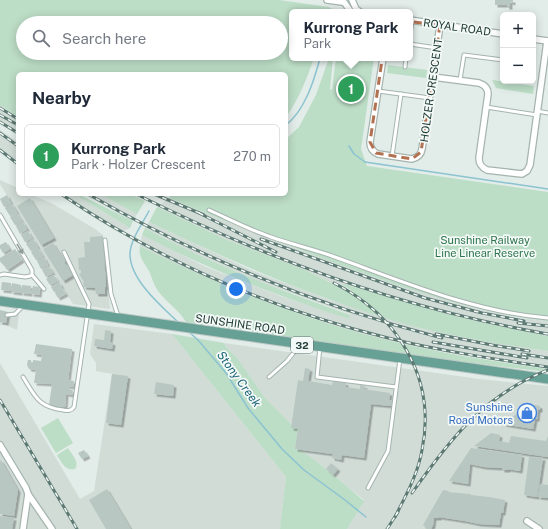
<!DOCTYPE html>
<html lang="en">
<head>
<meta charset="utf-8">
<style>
	:root { --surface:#fff; --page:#f2f2f3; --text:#1f2937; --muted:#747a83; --line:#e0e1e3; --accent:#0f766e }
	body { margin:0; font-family:"Public Sans",sans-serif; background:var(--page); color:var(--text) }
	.controls { position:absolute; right:12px; top:12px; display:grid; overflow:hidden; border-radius:6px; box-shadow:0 2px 10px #0003 }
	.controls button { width:36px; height:36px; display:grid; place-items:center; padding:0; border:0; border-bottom:1px solid var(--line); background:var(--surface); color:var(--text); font:20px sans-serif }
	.you { position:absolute; left:236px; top:289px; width:14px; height:14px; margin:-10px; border:3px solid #fff; border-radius:50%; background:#1a73e8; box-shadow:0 0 0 6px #1a73e833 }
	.badge { display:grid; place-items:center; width:26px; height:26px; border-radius:50%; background:var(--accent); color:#fff; font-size:13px; font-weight:700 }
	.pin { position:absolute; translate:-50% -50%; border:2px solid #fff; box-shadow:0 1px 4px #0006 }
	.popup { position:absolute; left:289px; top:9px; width:124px; height:52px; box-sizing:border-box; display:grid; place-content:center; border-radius:6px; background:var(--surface); filter:drop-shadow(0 1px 3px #0005); font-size:13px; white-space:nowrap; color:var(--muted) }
	.popup b { font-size:15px; color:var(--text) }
	.popup::after { content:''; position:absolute; left:50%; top:100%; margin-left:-8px; border:8px solid transparent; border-top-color:var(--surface) }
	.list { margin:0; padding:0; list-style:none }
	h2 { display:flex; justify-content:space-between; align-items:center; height:52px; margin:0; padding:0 16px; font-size:17px }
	h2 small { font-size:13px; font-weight:400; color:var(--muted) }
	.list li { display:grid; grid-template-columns:26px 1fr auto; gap:12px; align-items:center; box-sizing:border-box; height:64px; margin:0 8px 8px; padding:0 8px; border:1px solid var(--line); border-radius:6px }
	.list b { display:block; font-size:15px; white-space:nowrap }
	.list p { margin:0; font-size:13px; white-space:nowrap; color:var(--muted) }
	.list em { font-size:13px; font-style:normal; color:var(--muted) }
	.icon { flex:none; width:22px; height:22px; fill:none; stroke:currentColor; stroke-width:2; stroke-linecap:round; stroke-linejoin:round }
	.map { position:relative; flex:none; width:548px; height:529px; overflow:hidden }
	.search { position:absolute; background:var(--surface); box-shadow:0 2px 10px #0003; left:16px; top:16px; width:272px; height:44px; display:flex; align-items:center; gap:10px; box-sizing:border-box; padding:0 14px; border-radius:22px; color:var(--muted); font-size:15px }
	.panel { position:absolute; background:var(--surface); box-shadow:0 2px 10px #0003; left:16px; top:72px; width:272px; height:124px; border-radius:6px }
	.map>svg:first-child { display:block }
	.built { fill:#d1dcd7 }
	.green { fill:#bcddc6; fill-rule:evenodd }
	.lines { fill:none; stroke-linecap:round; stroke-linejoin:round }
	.stream { stroke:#8bc3d1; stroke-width:1.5 }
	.building { fill:#b8c7c2; filter:url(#shadow) }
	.service-casing { stroke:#a5b4af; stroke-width:5 }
	.minor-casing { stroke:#a5b4af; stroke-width:8 }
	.primary-casing { stroke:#c1c9c7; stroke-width:11 }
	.service { stroke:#fff; stroke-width:3 }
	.minor { stroke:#fff; stroke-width:5.5 }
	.primary { stroke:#67a195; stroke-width:9 }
	.rail-casing { stroke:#5d7973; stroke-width:3 }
	.rail { stroke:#f3f9f6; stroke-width:1.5; stroke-dasharray:4.5; stroke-linecap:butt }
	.oneway { fill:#909e9b }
	.marked { fill:none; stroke:#b27252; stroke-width:3; stroke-dasharray:8 5; stroke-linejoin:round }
	.labels { text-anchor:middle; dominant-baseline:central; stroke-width:3.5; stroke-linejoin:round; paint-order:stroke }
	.shield { fill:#f3f9f6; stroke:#617570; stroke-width:1 }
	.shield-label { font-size:10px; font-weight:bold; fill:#223d37 }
	.street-label { font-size:11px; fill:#223d37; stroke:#f3f9f6 }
	.park-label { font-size:11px; fill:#2d744c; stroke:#f3f9f6 }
	.shop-label { font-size:11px; fill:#366cbe; stroke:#f3f9f6; text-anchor:end }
	.water-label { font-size:12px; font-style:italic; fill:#1d6579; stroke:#f3f9f6 }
</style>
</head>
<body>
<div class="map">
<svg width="548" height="529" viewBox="0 0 548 529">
	<defs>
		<filter id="shadow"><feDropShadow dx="2.5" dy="2.5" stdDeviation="0" flood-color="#0004"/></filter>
	</defs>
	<rect width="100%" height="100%" fill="#e2ece8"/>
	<g class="built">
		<polygon points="0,105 18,117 18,135 0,124"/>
		<polygon points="0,130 18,142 18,166 0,152"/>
		<polygon points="0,180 18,188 18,194 30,194 53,204 95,229 103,235 110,309 73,304 0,184"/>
		<polygon points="58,194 74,194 130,228 120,233 96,219"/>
		<polygon points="83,194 100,194 137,214 133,221"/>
		<polygon points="169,198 265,237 365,274 438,297 473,308 518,318 548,321 548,336 470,320 343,284 341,288 305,270 225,239 157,207"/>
		<polygon points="149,222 251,270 330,300 366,311 420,328 465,338 548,351 548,369 422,348 352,331 291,311 238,291 197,274 156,254 140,246 142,235 206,267 280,296 349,319 350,314 258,281 187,250 145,228"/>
		<polygon points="0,311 19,314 17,330 6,325 0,325"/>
		<polygon points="94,324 172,334 286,477 280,529 0,529 0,363 80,499 94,491 112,374 96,371 96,363 90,354"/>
		<polygon points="224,343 479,379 548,386 548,529 347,529 364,500 320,464 300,451 295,449 292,425 265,398 238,359 226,347"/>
	</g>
	<g class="green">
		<path d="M0,0H279L329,7L337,12H327V11L324,12H292V58H314C307,78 299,99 286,117V74H18V117L0,105ZM23,23H281V53H23Z"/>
		<path d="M329,58H333L330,89L332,90L336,58H374L361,149L367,166L548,192V321C475,313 404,288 335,263C279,242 224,221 169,198L172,194H286V139L299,127L316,95Z"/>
		<polygon points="388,65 427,70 426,78 387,73"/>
		<polygon points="492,80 534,86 533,94 496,88"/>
		<polygon points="74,194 78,194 133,221 130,228"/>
		<polygon points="100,194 130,194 145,201 137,214"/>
		<path d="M157,207L225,239L305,270L341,288L353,291L342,285L343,284L470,320L548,336V351C505,345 462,338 420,328C326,303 237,264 149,222Z"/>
		<path d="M145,228C210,264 280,290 350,315L349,319C278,296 209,270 142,235Z"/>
		<path d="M140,246C229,291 324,328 422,348C464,357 506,363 548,369V372L446,360L186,322C179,310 167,303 158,291C154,285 152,278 149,271C144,262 138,257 140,246Z"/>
		<path d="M172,334L224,343L226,347L238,359L265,398L292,425L298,429L295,449C308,451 351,490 364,501L347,529H280L286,477Z"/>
		<polygon points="58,418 73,443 56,453 41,428"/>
		<path d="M68,448C72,455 80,462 75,469C65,471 62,463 57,455Z"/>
	</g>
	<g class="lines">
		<g class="stream">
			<polyline points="326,11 327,12"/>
			<path d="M286,125C305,110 314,81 320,58"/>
			<polyline points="349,146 354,154 365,162 548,189"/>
			<path d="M149,211C142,224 131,239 130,253C129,279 162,307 179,323"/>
			<polyline points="189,332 198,340 226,373 248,408 282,449 304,470 345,500 366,517"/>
		</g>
	</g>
	<g class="building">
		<polygon points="495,0 513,0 513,3 510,2 510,7 507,7 507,5 495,5"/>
		<polygon points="7,195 11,203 4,207 0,199"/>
		<polygon points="30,198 54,238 41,245 17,206"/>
		<polygon points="12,204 17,212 10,216 5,208"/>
		<polygon points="17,213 22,221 15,225 10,217"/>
		<polygon points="23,222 27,229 20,234 16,226"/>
		<polygon points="28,231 32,238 25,242 21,235"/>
		<polygon points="103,236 106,287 105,287 105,294 96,294 95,288 84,287 83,283 84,282 79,274 81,273 81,270 79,270 78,258 85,257 84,242 90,242 90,237"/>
		<polygon points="33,239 38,247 31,251 26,244"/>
		<polygon points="6,242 10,249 3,253 0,248 0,245"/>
		<polygon points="53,243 62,257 63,256 66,261 64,262 73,275 63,281 43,249"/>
		<polygon points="38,248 43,256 36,260 31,252"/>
		<polygon points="15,249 22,260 7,270 3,263 2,264 0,261 0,258"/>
		<polygon points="44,257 48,265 41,269 37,261"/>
		<polygon points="49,266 53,273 46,277 42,270"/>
		<polygon points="54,275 58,281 50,285 46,279"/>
		<polygon points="2,282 11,283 10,291 1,290"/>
		<polygon points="59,282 62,287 54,292 51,287"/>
		<polygon points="12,283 21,285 20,293 11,292"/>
		<polygon points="22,285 31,286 30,294 21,293"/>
		<polygon points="33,286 40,287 39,295 31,294"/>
		<polygon points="62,288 66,294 58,298 55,293"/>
		<polygon points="0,310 8,312 6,323 0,322"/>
		<polygon points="105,330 111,331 110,342 113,343 112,349 94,346 95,339 104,340"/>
		<polygon points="36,344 72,349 68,380 74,381 73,387 68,386 67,387 70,388 69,390 73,390 72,395 66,394 65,407 49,405 52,384 34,383 36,370 29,369 27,365 28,360 31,360 31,363 33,363 33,360 41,361 42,355 34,354"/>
		<polygon points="305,368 310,369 308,381 332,385 333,381 346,383 346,387 360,389 360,385 365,386 364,389 390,393 389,400 393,400 392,406 371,404 364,458 342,455 341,460 332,458 333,454 295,449 298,429 291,428 298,380 303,381"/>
		<polygon points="112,374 128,376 121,425 106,423"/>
		<polygon points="156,382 174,385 173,396 154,394"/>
		<polygon points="529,404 540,406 540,410 538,410 537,419 535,419 533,429 503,424"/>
		<polygon points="491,433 500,435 499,441 509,443 511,436 546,441 548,436 548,457 474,446"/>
		<polygon points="471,448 522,455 520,471 508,469 508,470 502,470 502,468 484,467 470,464 468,484 449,481"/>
		<polygon points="84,450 88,456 82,459 78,453"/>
		<polygon points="529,457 543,458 537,497 524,495"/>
		<polygon points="1,460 18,490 14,516 0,514 0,461"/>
		<polygon points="331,463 338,469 333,475 326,469"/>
		<polygon points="540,484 548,485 548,498 538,497"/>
		<polygon points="107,489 131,529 106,529 89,500"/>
		<polygon points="443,490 449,491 448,492 471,494 471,495 489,497 505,500 503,513 501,513 499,525 479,524 465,521 439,517 439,518 434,518 433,525 431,529 427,529 423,525"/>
		<polygon points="0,516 14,518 12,529 0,529"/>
	</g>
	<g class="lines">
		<defs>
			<g id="service">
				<polyline points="410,34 412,21"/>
				<polyline points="410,44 437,48"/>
				<polyline points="405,67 406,58"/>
				<polyline points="460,80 464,55 503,60"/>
				<polyline points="378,91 430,98"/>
				<polyline points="486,107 537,115"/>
				<polyline points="537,111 548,113"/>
				<polyline points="392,156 401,94"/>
				<path d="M209,210C229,219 250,230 271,237C291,244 312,249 332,256C402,281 473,312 548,318"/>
				<polyline points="0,215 32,270 32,275 30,276 25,277 4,274 0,275"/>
				<polyline points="105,240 111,294 118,316"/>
				<polyline points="32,275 44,289"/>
				<polyline points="7,315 15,314 23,306"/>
				<polyline points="320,347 317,377 396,387"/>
				<path d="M23,377C35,396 38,407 63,410C68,411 71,411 74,407L89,304L64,252"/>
				<polyline points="269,377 287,361 299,346"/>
				<polyline points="368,488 388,451 400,359"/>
			</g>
			<g id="minor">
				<polyline points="327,0 342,2"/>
				<polyline points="352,0 356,9 360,12"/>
				<polyline points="344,2 351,12"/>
				<polyline points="410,20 503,34"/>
				<polyline points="533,39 548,41"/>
				<path d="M383,58L370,142C370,148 373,152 378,154L412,159C418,157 421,155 422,149L440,25"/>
				<path d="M433,77L479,83C485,85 488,88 488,94L479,158C479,164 481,167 487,170L522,174L527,171L530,165L547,41"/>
				<polyline points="0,445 26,488 28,494 23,529"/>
				<polyline points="28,494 52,529"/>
				<polyline points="527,521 539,529"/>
			</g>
			<polyline id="primary" points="0,301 548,379"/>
		</defs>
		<use href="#service" class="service-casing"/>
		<use href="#minor" class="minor-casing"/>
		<use href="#primary" class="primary-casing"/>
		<use href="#service" class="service"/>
		<use href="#minor" class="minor"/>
		<use href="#primary" class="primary"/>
		<defs>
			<g id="rail">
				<polyline points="0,108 18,119"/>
				<polyline points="0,115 18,125"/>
				<polyline points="0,122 18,133"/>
				<polyline points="0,133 18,146"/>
				<polyline points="0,150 18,164"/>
				<path d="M61,194C160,261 272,309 388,338C441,351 494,359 548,367"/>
				<path d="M88,194C200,258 318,306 442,338"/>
				<path d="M136,194C266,259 404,309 548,334"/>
				<polyline points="154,194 204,215"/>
				<polyline points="199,213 276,252"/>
				<polyline points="261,239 425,298 482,313 524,321"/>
				<path d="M334,283C397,315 437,378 422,450C418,474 406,495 395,517"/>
				<polyline points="518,323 548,326"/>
				<polyline points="436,334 492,345 529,351"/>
				<polyline points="433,342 527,358"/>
				<polyline points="522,354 548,358"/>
				<polyline points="0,400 77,529"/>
				<path d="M412,493C450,439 484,395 548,370"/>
				<polyline points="387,529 398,512"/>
			</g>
		</defs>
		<use href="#rail" class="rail-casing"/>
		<use href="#rail" class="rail"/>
	</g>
	<defs><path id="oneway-solid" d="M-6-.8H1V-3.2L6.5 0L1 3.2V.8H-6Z"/></defs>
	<use class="oneway" href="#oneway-solid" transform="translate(20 249) rotate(59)"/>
	<path class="marked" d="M388,19L440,25L421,152L412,159L376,153L370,142Z"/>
	<defs>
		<symbol id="shop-ring" viewBox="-11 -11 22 22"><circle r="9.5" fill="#f3f9f6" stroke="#3f7fe0" stroke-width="1.5"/><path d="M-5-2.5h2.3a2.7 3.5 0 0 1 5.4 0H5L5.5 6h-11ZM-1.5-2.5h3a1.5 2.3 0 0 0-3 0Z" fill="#3f7fe0"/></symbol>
	</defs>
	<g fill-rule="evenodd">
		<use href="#shop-ring" x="516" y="402" width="22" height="22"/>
	</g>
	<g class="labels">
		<rect class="shield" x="291" y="337" width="22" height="16" rx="3"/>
		<g class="shield-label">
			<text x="302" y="345">32</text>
		</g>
		<g class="street-label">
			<text transform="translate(457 27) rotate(8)">ROYAL ROAD</text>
			<text transform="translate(431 90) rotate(-82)">HOLZER CRESCENT</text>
			<text transform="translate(240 324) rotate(8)">SUNSHINE ROAD</text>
		</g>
		<g class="park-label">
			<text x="485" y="240">Sunshine Railway<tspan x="485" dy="13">Line Linear Reserve</tspan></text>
		</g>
		<g class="shop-label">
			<text x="513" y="407">Sunshine<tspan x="513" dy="13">Road Motors</tspan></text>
		</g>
		<g class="water-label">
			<text transform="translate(239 379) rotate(54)">Stony Creek</text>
		</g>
	</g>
</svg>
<div class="controls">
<button>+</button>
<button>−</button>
</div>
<div class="you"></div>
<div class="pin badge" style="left:351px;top:89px;background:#2e9e5b">1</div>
<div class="popup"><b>Kurrong Park</b>Park</div>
<div class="search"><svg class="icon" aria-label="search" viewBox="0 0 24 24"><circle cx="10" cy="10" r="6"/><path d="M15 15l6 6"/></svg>Search here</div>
<section class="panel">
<h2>Nearby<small></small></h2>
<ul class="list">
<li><span class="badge" style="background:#2e9e5b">1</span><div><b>Kurrong Park</b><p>Park · Holzer Crescent</p></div><em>270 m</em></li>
</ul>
</section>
</div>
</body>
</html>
